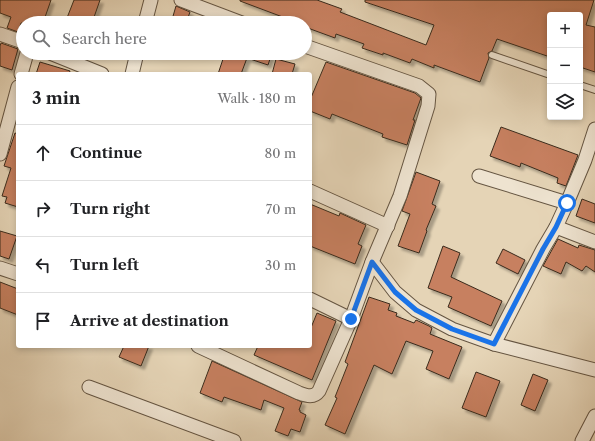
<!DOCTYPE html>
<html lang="en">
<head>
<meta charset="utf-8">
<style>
	:root { --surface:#fff; --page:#f2f2f2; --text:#202124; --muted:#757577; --line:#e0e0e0 }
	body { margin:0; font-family:"Libre Caslon Text",serif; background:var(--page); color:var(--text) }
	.controls { position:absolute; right:12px; top:12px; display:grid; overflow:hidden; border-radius:4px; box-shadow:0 2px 6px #0003 }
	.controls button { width:36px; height:36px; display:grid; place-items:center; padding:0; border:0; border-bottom:1px solid var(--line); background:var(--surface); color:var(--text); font:20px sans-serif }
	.stop { position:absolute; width:12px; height:12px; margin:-9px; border:3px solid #1a73e8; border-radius:50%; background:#fff }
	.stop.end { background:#1a73e8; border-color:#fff; box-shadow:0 1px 4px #0008 }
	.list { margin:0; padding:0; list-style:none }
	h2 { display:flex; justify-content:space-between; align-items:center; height:52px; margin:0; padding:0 16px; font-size:17px }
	h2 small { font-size:13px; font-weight:400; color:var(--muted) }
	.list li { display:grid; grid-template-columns:26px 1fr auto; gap:12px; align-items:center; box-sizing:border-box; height:56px; padding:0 16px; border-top:1px solid var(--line) }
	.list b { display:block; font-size:15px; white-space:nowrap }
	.list em { font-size:13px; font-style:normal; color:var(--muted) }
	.icon { flex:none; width:22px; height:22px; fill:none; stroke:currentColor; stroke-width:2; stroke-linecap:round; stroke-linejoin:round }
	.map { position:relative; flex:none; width:595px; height:441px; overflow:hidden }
	.search { position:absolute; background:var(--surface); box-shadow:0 2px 6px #0003; left:16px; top:16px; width:296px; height:44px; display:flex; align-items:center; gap:10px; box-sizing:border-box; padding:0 14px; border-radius:22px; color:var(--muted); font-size:15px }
	.panel { position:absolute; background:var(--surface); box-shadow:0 2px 6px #0003; left:16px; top:72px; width:296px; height:276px; border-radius:4px }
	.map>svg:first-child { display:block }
	.building { fill:#c78061; stroke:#3a2b1c; filter:url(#shadow) }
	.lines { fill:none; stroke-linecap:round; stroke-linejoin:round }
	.lane-casing { stroke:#655542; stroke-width:8 }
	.street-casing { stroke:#655542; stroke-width:15 }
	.lane { stroke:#eee3d0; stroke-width:6 }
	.street { stroke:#eee3d0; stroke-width:13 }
	.route { stroke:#1a73e8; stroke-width:5 }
</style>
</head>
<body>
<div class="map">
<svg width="595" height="441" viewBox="0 0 595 441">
	<defs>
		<filter id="shadow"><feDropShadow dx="3.5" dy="3.5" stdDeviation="1" flood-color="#0004"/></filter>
	</defs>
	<rect width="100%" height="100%" fill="#e5d4b6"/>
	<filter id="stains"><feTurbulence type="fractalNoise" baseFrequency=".005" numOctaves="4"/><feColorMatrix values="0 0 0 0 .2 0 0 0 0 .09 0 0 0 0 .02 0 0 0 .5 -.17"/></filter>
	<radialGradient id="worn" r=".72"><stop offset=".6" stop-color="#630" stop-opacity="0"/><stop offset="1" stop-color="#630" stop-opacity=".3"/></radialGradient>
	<g class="building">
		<polygon points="0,0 51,0 43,23 21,23 18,32 7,28 11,17 0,13"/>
		<polygon points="74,0 100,0 92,23 65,23"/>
		<polygon points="240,0 317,0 342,9 340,12 426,45 434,25 365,2 365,0 594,0 586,25 595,27 595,72 580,67 580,15 550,15 550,57 497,39 492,51 488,53 489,58 480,82 434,65 434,68 412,59 410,63 383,53 383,55 362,48 364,44 336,34 335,38 305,27 305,23 294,23 287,21 288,19 240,1"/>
		<polygon points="176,6 190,12 186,23 171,23"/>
		<polygon points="1,43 18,49 12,70 0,66 0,46"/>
		<polygon points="225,53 272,53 268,65 247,58 241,74 218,74"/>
		<polygon points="276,59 295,64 292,74 272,74"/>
		<polygon points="40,62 70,71 69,74 36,74"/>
		<polygon points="326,62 415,93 421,98 413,120 415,120 407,145 382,137 383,134 332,114 330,119 310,111 310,100"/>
		<polygon points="501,127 578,155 566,186 557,183 558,178 521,163 520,167 490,156"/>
		<polygon points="15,133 18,134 18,207 5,203 7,197 2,196 11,168 4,166"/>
		<polygon points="416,172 440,181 432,204 436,206 426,230 427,231 419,253 398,246 410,214 402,211"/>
		<polygon points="582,199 595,204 595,223 576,216"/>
		<polygon points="310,204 339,216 340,213 366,225 358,244 362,246 355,264 310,246"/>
		<polygon points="0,231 17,236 9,259 0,256"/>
		<polygon points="558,239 578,248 579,245 595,250 595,272 586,266 582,271 566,262 561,274 543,266"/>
		<polygon points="443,246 460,253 451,277 502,301 491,326 448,307 452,297 428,288"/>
		<polygon points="503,249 525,260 518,274 496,263"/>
		<polygon points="0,282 18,289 18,315 0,308"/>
		<polygon points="369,297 390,304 388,310 397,313 396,316 414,323 416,320 429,326 432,328 430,334 462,347 449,379 426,369 433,351 406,341 392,374 374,365 345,434 325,425 337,398 335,397 348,364 345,362"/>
		<polygon points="317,313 336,321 312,380 254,355 258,346 310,346 310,330"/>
		<polygon points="124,346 149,346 141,366 119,357"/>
		<polygon points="212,361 302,402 299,410 300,410 300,412 306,415 300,432 291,429 288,436 275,431 284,408 264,400 261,410 224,397 222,402 200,393"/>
		<polygon points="476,372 500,381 486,417 462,408"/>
		<polygon points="533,374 548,380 535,411 521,405"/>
	</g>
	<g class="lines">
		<defs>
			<g id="lane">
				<polyline points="492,55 550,75"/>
				<polyline points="580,85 595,90"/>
			</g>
			<g id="street">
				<polyline points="181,0 242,23"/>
				<polyline points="145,23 151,0"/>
				<polyline points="0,34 23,42"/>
				<polyline points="50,53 102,74"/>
				<polyline points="21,74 27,53"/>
				<polyline points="132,74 137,53"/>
				<polyline points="0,154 18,87"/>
				<polyline points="479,176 567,203 585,160 595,129"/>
				<polyline points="310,191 388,226"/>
				<polyline points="556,227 595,242"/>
				<polyline points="372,262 395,292 416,310 452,329 494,344 595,370"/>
				<polyline points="0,268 18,274"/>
				<polyline points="310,299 351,319"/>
				<polyline points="494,344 543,249 556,227 567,203"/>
				<path d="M198,346L299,393C307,396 314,398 319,391L351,319L372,262L400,196L428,106L429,94L419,86L305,46"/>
				<polyline points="89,387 234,441"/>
				<polyline points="582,441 595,416"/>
			</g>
		</defs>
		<use href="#lane" class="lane-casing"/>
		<use href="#street" class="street-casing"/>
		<use href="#lane" class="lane"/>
		<use href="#street" class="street"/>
	</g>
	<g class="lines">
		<polyline class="route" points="351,319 372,262 395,292 416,310 452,329 494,344 543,249 556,227 567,203"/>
	</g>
	<rect width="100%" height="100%" filter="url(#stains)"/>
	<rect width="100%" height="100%" fill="url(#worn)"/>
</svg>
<div class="controls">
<button>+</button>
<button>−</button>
<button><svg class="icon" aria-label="layers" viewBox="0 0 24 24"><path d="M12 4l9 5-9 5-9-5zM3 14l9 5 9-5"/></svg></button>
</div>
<div class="stop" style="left:567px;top:203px"></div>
<div class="stop end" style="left:351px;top:319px"></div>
<div class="search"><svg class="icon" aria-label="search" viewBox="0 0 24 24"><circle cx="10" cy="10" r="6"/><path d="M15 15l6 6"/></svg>Search here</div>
<section class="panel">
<h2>3 min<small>Walk · 180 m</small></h2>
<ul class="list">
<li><svg class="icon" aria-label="ahead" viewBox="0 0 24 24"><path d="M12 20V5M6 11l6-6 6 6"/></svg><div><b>Continue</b></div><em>80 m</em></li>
<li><svg class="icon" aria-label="right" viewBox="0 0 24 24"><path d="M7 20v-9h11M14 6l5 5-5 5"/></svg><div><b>Turn right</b></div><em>70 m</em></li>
<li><svg class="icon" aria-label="left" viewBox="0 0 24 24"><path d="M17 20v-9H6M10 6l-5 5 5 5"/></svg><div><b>Turn left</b></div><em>30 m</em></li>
<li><svg class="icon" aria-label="arrive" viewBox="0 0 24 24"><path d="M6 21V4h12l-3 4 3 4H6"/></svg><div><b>Arrive at destination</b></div></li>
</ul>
</section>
</div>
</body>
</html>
